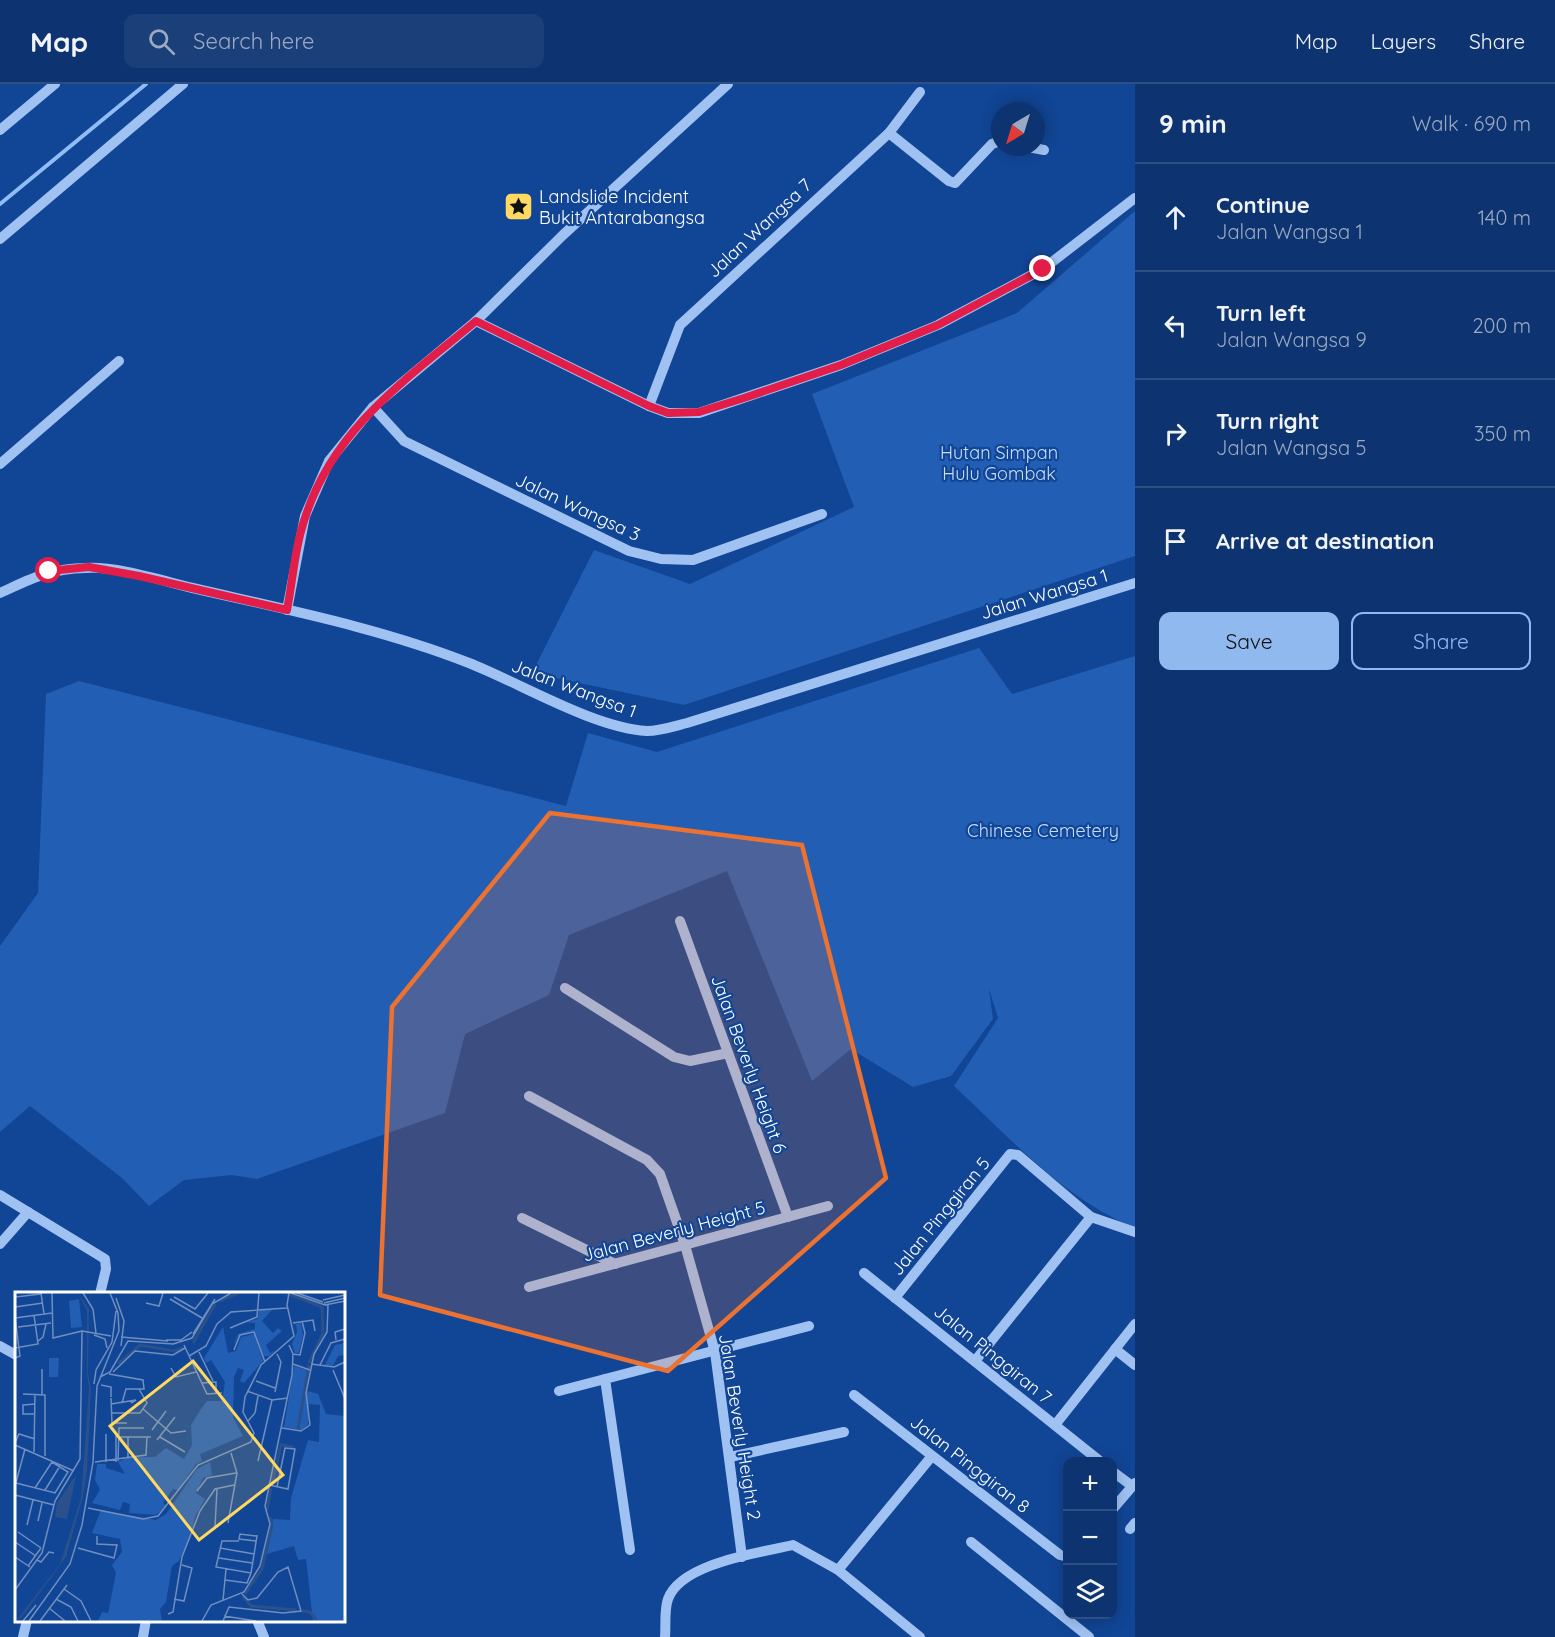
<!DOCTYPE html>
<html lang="en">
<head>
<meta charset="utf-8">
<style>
	:root { --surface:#0d3470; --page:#1b3f78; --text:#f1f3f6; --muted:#9aaac3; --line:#2d4f83; --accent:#90b9f0 }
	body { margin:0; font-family:Quicksand,sans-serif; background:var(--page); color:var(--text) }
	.controls { position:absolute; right:18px; bottom:18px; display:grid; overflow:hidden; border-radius:12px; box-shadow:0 3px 15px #0003 }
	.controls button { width:54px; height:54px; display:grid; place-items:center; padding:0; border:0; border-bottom:2px solid var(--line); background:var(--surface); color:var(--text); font:30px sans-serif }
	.compass { position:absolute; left:991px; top:18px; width:54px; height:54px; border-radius:50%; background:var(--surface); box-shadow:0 3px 15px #0003; rotate:218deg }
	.stop { position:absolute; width:18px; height:18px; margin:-14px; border:4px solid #e11d48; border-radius:50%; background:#fff }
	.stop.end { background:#e11d48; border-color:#fff; box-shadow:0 2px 6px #0008 }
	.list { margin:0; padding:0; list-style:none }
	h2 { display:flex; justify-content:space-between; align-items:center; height:78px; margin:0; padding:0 24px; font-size:26px }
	h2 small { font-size:20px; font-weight:400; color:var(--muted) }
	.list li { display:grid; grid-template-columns:39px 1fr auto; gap:18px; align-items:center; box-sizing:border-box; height:108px; padding:0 24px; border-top:2px solid var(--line) }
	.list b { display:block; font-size:22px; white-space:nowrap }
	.list p { margin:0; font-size:20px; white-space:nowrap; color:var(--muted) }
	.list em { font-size:20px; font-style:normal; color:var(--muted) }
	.actions { display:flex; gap:12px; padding:18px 24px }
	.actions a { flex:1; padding:14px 0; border:2px solid var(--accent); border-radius:12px; text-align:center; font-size:21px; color:var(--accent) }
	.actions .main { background:var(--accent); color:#111 }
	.icon { flex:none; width:33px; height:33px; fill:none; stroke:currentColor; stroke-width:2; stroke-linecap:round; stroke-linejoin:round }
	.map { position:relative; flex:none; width:1135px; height:1553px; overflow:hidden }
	header { display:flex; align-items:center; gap:36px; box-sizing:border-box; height:84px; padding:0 30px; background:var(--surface); border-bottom:2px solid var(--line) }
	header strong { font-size:28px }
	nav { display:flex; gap:33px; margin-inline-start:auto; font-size:21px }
	.search { width:420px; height:54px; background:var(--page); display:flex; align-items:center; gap:15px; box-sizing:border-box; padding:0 21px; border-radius:12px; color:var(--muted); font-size:22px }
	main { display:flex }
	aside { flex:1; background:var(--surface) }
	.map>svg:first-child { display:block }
	.green { fill:#235eb5 }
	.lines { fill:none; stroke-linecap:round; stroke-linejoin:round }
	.stream { stroke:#91bcf7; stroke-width:4 }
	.minor { stroke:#a0c2f3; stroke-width:10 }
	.route { stroke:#e11d48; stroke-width:8 }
	.marked { fill:#eb7230; fill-opacity:0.2; stroke:#eb7230; stroke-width:4.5; stroke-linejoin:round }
	.labels { text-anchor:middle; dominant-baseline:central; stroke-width:4.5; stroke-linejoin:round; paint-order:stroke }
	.poi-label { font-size:18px; fill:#fff; stroke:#114595; text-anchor:start }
	.street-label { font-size:18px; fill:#fff; stroke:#114595 }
	.park-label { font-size:18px; fill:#c8defe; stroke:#114595 }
	.inset-river { fill:none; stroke:#2a518c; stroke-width:3 }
	.inset-road { fill:none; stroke:#708fbf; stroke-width:1.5 }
	.view { fill:#ffd862; fill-opacity:0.15; stroke:#ffd862; stroke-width:3 }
	.inset-edge { fill:none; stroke:#fff; stroke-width:3 }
</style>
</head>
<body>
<header>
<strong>Map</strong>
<div class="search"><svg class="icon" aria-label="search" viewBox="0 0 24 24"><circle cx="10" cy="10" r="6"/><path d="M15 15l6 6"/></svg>Search here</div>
<nav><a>Map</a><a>Layers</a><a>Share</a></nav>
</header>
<main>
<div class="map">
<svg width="1135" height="1553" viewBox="0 0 1135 1553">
	<rect width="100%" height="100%" fill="#114595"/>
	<g class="green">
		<polygon points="1135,127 1135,472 684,621 532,589 594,466 690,500 854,423 812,310 1017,229"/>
		<path d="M979,564L1012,610L1135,572V1144C1064,1115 1010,1054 954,1002L998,934L989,905L993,935L951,992L913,1003L851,965L812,997L727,787L569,851L549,911L465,950L445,1029L257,1095L232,1091L184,1096L149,1122L122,1094L30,1022L0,1048V862L38,809L46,610L79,597L566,722L588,649L657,668Z"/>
	</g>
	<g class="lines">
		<polyline class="stream" points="0,120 146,0"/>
		<g class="minor">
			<polyline points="0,46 55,0"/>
			<polyline points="889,49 949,97 955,99 992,60 1000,57"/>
			<polyline points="1028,63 1044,66"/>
			<polyline points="0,155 183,0"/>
			<polyline points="476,237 649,322 668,329 699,329 841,281 938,241 1043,185 1135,114"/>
			<polyline points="649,322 680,241 889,49 920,8"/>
			<polyline points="373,323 404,357 629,467 661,475 693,476 822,430"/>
			<polyline points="0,380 119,277"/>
			<path d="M0,509C33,494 48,485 86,484C118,482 166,498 197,505C288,526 383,545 469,579C520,599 594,644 647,647C660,647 675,642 687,639L1135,499"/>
			<polyline points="287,526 305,432 329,377 373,323 476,237 563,151 728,0"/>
			<polyline points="680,837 788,1133"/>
			<polyline points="565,904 674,973 690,977 728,969"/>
			<polyline points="529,1012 647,1076 660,1090 685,1161 715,1268 742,1473"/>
			<polyline points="0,1111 105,1175 106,1185 100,1210"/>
			<polyline points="522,1134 615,1180"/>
			<polyline points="0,1160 28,1128"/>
			<polyline points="864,1189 1101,1378"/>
			<polyline points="529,1203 828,1122"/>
			<polyline points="895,1214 1010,1070 1018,1071 1091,1133 1135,1148"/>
			<polyline points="0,1262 16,1271"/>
			<polyline points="1115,1265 1135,1281"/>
			<polyline points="975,1277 1091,1133"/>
			<polyline points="605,1295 630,1466"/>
			<polyline points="559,1307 809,1242"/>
			<polyline points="854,1311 1060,1471 1068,1473"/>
			<polyline points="1055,1341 1135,1240"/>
			<polyline points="730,1373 844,1348"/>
			<polyline points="1112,1387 1132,1402"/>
			<polyline points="1112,1426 1135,1399"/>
			<polyline points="1130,1445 1135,1439"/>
			<polyline points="971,1458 1089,1553"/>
			<polyline points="838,1486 932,1372"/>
			<polyline points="257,1536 264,1553"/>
			<polyline points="23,1553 27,1536"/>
			<polyline points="143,1553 146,1536"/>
			<path d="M665,1553C666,1542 664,1526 668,1515C681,1479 759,1469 793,1461L838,1486L920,1553"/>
		</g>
	</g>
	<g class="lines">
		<path class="route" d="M49,487L89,483L139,492L287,526C293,495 295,461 306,431C335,343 408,294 476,237L649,322L668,329L699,328L744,314L841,281L938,241L1043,185"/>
	</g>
	<path class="marked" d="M550,729L802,761L886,1094L668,1287L380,1211L392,923Z"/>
	<defs>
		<symbol id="sight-square" viewBox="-11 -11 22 22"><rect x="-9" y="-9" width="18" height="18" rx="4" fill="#ffd862" stroke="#114595"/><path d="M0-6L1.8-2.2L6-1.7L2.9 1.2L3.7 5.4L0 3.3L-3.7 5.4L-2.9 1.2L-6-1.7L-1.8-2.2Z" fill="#111"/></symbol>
	</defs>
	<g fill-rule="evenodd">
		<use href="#sight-square" x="502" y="106" width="33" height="33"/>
	</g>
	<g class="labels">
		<g class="poi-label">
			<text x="539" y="112">Landslide Incident<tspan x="539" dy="21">Bukit Antarabangsa</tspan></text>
		</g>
		<g class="street-label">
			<text transform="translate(759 144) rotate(-43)">Jalan Wangsa 7</text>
			<text transform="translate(578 423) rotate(25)">Jalan Wangsa 3</text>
			<text transform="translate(1044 510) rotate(-17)">Jalan Wangsa 1</text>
			<text transform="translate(574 604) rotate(21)">Jalan Wangsa 1</text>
			<text transform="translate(749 980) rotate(70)">Jalan Beverly Height 6</text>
			<text transform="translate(940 1132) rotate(-51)">Jalan Pinggiran 5</text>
			<text transform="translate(674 1147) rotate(-15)">Jalan Beverly Height 5</text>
			<text transform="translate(993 1270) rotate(39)">Jalan Pinggiran 7</text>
			<text transform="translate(740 1343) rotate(81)">Jalan Beverly Height 2</text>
			<text transform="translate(970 1380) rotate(38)">Jalan Pinggiran 8</text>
		</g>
		<g class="park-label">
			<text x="999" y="368">Hutan Simpan<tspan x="999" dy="21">Hulu Gombak</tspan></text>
			<text x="1043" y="746">Chinese Cemetery</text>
		</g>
	</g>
	<g transform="translate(15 1208)">
		<rect width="330" height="330" fill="#114595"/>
		<path d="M64,7L67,35L56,36L54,9ZM244,18H257L247,29L258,41L263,36L267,39L251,53L255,61L261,58L254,64H248L239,40L224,43L217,56L223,42L240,37V31L230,30L243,27ZM286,31L288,43L284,61H280L277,52L282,40L281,32ZM208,35L213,61L221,59L226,45L239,42L248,69L229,91L225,89L229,78L223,76L219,85L218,125L228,144L185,162L187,169L181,172L163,198L158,197L148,211L152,214L141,223L114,221L115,212L108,210L105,218L77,211L85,198L80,188L82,172H91V176L110,182L103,170L114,165H140L151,156L169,167L177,153L176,133L186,117L192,109H207L210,90L196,68L191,71L189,66ZM330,51V63L323,64L318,74L310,73L320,53ZM34,66H44L43,85H34ZM279,74L292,78L289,98L303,102L311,122L330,124V329H298L291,267L283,268L279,254L252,262L258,227L275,228L276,206L293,148L304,150L305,113L294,112L293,133L286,138L269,135ZM195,170L197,183L188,186L181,201L190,207L180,225L175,246L164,269L157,274L151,310L145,317L147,329H83L87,320L93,321L101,281L97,273L107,260L105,247L77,241L86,218L141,228L151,222L182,177Z" fill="#235eb5"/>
		<path d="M63,1L74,17L73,81L76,97L72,179L68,204L51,265L7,325L1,329L45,272L66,206L74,95L72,83V19ZM61,183L52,227L40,225L42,211Z" fill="#2a518c"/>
		<path class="inset-river" d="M271,1L307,15L308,41L294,71M204,9L223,1M178,51L200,12M103,72L125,53L159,59L168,56M283,137L294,73M257,192L266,153L279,155M252,218L256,196M230,302L247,277L257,233L255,225M228,305L236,314L281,318M287,319L295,320L302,329"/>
		<path class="inset-road" d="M26,1L29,22M68,1L78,17L81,41M276,1L310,13L330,9M282,1L308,10M0,5L26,2M159,5L180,17L193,1M101,6L109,29L106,54M155,7L187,26M308,8L330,3M131,11L144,14L148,1M309,11L330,6M0,15L28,11M0,26L37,21M278,31L298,28L300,39M3,35L36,31M215,36L242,25L244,1M67,39L96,44M178,42L200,7M79,43L90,47L92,56M106,45L153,49M151,48H166L177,40M321,48L320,40L330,37M23,49L28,45L31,32M158,52L177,46L197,12L216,1M169,53L192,102L207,101M0,56L23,52L19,23M219,58L225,43L239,40L250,70M184,60L198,89M278,62L285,63L290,41L287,29M174,64L191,54L202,32L216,20L272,16M0,66L5,64L0,25M278,72L295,78M296,72L319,75L330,70M305,73L316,51L330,47M156,76L161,85L181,80M318,78L330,107M98,80L120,59L158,63L170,56M94,82L128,88L129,97H111L107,111M85,85L95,80L113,49L159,52M241,89L260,96M187,91L201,90V101M79,92L81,78L97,50L101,19M86,93L96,95V105M232,99L257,108L273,106M260,100L266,70L262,62M8,102L30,103V164M27,102V77M96,106L97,131H112M96,112L121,108L116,111M128,117L156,141L171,139M96,121H125L132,111L124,97M20,122H8V113L20,112M233,129L240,121L243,104M267,136L286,139L295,133L291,101L299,62L312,40L313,13M137,138L151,119M105,145H136M145,145L170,160M142,148L160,125M0,151L4,142L20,147M0,153L59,179M19,160L20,102M113,165V145M103,169L104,136H129M243,169L257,108M80,170L131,163L132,145M91,170V142M101,170V142M1,191L40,201L53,180L37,170M254,193L273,197L280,157L270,156L262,195M0,194L10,157M20,196L37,170M30,198L45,174M182,199L192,186L221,181M0,203L39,213M73,216L128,227L143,224L183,173L236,150L239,141L228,120L230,105L246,73L279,44L272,13L274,1M23,229L27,211M213,231L222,181L216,161M12,233L18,208M200,235L202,197M3,240L26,256M224,249H207L201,275L236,281M0,250L21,264M63,256L99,266L102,253L82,252V244M205,256L239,262M0,265L15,275M204,266L237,271M22,268L26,270L34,260L39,261M13,274L26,256M210,288L232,291L236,281L242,244L225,242L224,247L241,249M49,297L66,309L76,329M0,298L27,261L40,209L65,167L67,39L38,46L37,1M41,307L56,315L63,329M159,307L169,309L177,276L167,273M208,308L211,277M34,316L50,329M153,322L158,320L167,265L185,219L200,197L219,193M209,324L241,329M8,329L21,313M14,329L55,272L67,233L78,170L82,94L104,39L103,21L95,1M25,329L52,293M187,329L196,313L229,300L245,274L255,232L250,214L277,83L278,62L274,53M208,329L214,315L268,321L286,319L273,275L263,280L242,306L233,308L227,302"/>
		<path class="view" d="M178,69L268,183L184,248L95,134Z"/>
		<rect width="330" height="330" class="inset-edge"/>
	</g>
</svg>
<div class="controls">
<button>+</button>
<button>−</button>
<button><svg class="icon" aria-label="layers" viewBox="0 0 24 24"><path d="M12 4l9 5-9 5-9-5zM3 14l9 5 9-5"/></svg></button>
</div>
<svg class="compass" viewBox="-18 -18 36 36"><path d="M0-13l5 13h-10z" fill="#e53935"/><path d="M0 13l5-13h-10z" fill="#9aaac3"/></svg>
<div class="stop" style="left:49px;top:487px"></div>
<div class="stop end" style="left:1043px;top:185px"></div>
</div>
<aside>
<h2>9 min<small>Walk · 690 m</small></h2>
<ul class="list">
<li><svg class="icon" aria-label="ahead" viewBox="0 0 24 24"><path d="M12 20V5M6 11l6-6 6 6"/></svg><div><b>Continue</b><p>Jalan Wangsa 1</p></div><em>140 m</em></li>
<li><svg class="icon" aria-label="left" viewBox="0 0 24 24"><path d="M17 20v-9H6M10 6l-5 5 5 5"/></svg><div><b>Turn left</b><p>Jalan Wangsa 9</p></div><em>200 m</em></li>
<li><svg class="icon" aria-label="right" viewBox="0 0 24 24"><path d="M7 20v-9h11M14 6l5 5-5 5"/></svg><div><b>Turn right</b><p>Jalan Wangsa 5</p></div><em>350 m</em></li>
<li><svg class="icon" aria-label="arrive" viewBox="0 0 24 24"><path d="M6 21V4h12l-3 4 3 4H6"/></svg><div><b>Arrive at destination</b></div></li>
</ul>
<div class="actions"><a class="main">Save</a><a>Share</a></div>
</aside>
</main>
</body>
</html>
